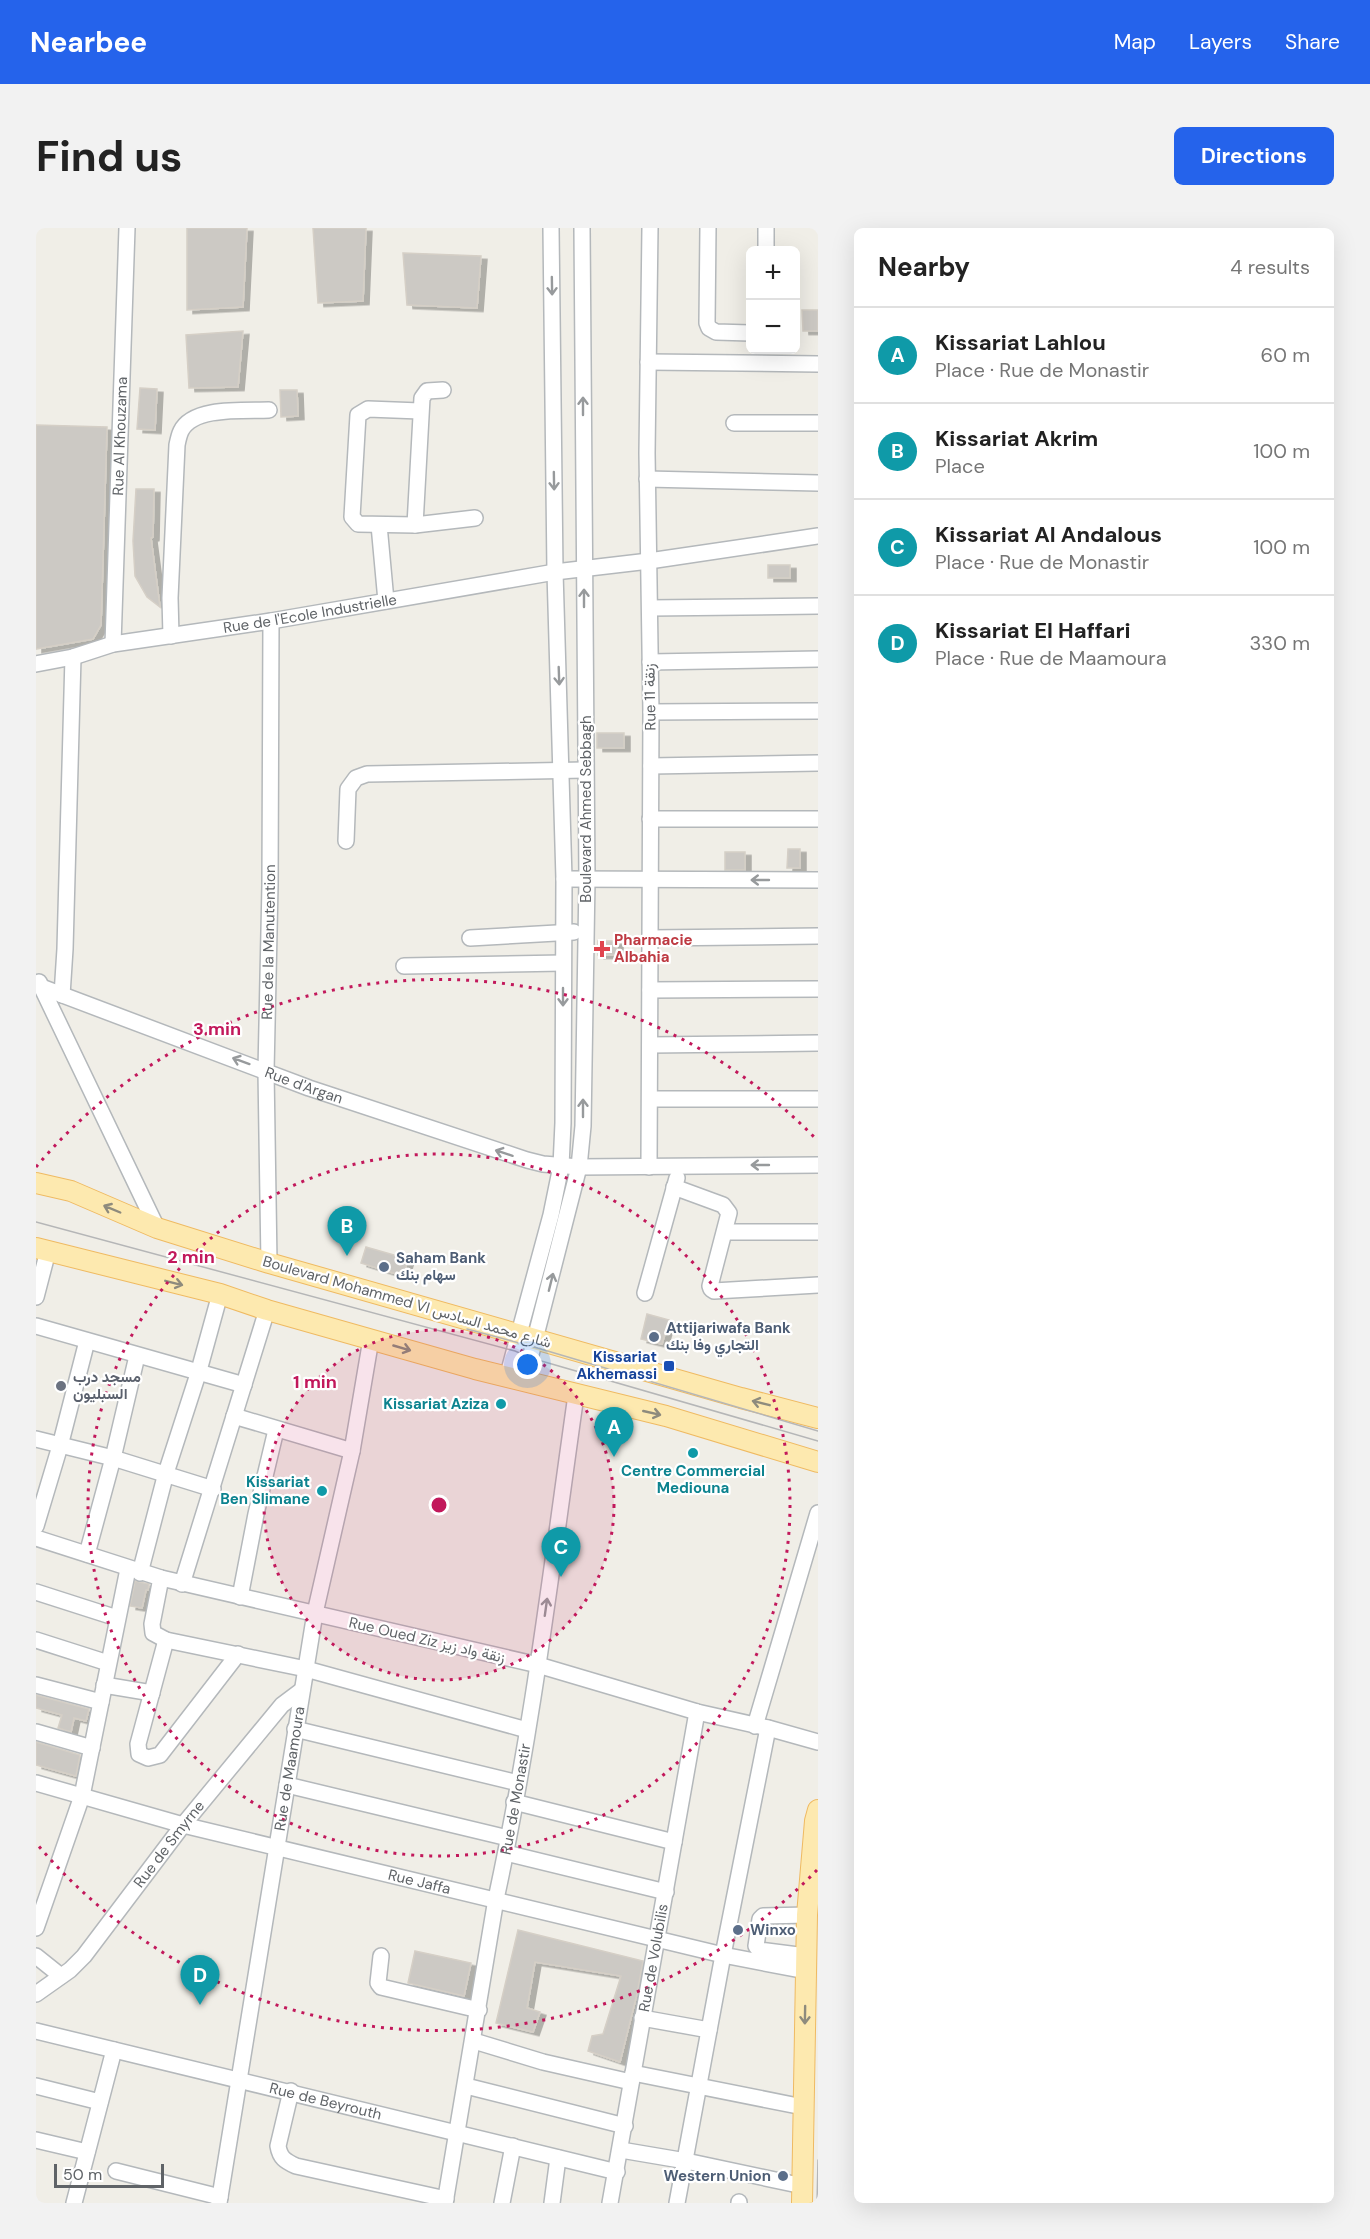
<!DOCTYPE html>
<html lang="en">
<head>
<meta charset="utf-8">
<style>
	:root { --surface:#fff; --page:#f2f2f2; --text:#222; --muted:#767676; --line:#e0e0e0; --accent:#2563eb }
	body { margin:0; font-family:"DM Sans",Vazirmatn,sans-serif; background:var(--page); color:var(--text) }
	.controls { position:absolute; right:18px; top:18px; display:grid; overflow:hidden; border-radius:9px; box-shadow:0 6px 24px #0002 }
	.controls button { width:54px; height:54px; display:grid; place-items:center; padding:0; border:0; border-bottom:2px solid var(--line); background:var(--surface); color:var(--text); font:30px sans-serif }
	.scale { position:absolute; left:18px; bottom:15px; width:110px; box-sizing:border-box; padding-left:6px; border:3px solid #5f6367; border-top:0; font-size:16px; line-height:21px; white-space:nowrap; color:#5f6367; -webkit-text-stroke:4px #fff; paint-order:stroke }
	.you { position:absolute; left:492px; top:1137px; width:21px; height:21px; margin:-15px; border:4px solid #fff; border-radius:50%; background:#1a73e8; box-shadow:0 0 0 9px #1a73e833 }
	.badge { display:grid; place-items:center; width:39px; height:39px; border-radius:50%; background:var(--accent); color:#fff; font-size:20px; font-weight:700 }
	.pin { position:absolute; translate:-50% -50px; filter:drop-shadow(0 2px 3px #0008) }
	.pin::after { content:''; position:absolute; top:32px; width:21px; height:18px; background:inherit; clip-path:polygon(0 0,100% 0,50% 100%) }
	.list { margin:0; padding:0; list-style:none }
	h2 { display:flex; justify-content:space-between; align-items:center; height:78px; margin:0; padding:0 24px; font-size:26px }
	h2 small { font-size:20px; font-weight:400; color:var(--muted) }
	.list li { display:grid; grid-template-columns:39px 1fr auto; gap:18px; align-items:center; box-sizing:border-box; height:96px; padding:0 24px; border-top:2px solid var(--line) }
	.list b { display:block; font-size:22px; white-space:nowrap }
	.list p { margin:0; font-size:20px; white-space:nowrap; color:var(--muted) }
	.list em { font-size:20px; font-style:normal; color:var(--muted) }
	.map { position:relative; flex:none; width:782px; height:1975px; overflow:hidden; border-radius:9px }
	header { display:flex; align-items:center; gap:36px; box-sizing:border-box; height:84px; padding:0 30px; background:var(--accent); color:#fff }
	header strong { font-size:28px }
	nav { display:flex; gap:33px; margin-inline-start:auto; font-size:21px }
	.intro { display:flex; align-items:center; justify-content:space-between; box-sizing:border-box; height:144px; padding:0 36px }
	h1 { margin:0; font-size:42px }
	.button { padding:15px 27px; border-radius:9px; background:var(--accent); color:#fff; font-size:21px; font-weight:700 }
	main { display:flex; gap:36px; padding:0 36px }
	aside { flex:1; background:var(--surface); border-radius:9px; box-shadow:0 6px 24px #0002 }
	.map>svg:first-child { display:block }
	.building { fill:#ccc9c4; stroke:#d5cfc6; stroke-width:1.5; filter:url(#shadow) }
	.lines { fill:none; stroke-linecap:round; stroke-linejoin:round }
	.minor-casing { stroke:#b4b8bb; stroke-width:18 }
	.major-casing { stroke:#efba62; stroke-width:22 }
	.minor { stroke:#fff; stroke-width:15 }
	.major { stroke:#fde9af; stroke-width:20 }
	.tram { stroke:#b5b6b7; stroke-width:1.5 }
	.oneway { stroke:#979a9c }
	.oneway2 { stroke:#8e8b7d }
	.ring { fill:none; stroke:#c2185b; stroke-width:3; stroke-dasharray:3 6 }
	.health-dot { fill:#e0444e; stroke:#fff; stroke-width:2 }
	.service-dot { fill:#5c6f8a; stroke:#fff; stroke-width:2 }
	.transit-dot { fill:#1a4fb4; stroke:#fff; stroke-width:2 }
	.worship-dot { fill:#6b7280; stroke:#fff; stroke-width:2 }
	.culture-dot { fill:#0f9aa8; stroke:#fff; stroke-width:2 }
	.labels { text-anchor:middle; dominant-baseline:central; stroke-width:4.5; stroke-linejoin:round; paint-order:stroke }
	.street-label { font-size:15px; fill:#5f6367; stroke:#fff }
	.health-label { font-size:15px; font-weight:bold; fill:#be3a42; stroke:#fff; text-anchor:start }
	.service-label { font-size:15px; font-weight:bold; fill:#4e5e75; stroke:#fff; text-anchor:start }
	.transit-label { font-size:15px; font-weight:bold; fill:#164399; stroke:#fff; text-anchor:end }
	.worship-label { font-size:15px; font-weight:bold; fill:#5b616d; stroke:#fff; text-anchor:start }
	.culture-label { font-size:15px; font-weight:bold; fill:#0d838f; stroke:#fff; text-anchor:end }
	.centre { fill:#c2185b; stroke:#fff; stroke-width:3 }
	.ring-label { font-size:18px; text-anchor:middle; font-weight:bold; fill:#c2185b; stroke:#fff; stroke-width:4.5; stroke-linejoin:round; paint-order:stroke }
</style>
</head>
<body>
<header>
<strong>Nearbee</strong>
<nav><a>Map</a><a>Layers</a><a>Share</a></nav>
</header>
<div class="intro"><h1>Find us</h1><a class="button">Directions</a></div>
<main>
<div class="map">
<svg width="782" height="1975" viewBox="0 0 782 1975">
	<defs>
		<filter id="shadow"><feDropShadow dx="6" dy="3.5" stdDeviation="0" flood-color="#0004"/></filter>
	</defs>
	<rect width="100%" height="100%" fill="#f0eee7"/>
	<g class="building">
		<polygon points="151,0 211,0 207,79 151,82"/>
		<polygon points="277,0 330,0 327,73 282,75"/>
		<polygon points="367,25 445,28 441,80 371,77"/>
		<polygon points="766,82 782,82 782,103 767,103"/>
		<polygon points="207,103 202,159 153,160 150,107"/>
		<polygon points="104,160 121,161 119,202 101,201"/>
		<polygon points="244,162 261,162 262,188 245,189"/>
		<polygon points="0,197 71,199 65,397 57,411 0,421"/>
		<polygon points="100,261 118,261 117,309 115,310 124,379 111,369 99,348 97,313"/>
		<rect x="732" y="337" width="22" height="13"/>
		<rect x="561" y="505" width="27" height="15"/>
		<polygon points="752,621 764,621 764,640 751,640"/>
		<rect x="689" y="624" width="20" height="18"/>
		<rect x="562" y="713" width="19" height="14"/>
		<polygon points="330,1019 372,1031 367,1048 325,1035"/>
		<polygon points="611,1086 633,1092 626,1116 605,1111"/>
		<polygon points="99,1353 113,1356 112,1362 110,1362 106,1380 94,1378"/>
		<polygon points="0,1467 53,1481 50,1493 38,1490 35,1504 22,1500 26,1487 0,1480"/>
		<polygon points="0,1514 44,1527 40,1548 0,1537"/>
		<polygon points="482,1702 607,1733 601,1766 584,1834 552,1823 556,1808 567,1806 585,1748 499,1734 491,1780 504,1784 497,1804 460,1795"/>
		<polygon points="379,1723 435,1735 428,1768 372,1755"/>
	</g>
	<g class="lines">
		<defs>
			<g id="minor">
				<polyline points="672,0 671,95 673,100 680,104 714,105"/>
				<polyline points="730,0 730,22"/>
				<polyline points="612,134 782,136"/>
				<polyline points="384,183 332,181 322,187 316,289 322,296 379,297 439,290"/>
				<polyline points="698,195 782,195"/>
				<polyline points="611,251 782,255"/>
				<polyline points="343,297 350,373"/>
				<polyline points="379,297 386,170 391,163 407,162"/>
				<polyline points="614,380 782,378"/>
				<path d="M135,408L134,370L141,217C142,212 143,207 145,203C157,178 209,183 233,182"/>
				<path id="s1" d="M77,416L91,0"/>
				<polyline points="614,434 782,431"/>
				<path id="s2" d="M0,436L37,429L77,416L235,393L519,344L613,333L782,308"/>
				<polyline points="615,484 782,483"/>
				<polyline points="615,538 782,535"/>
				<polyline points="614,591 782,591"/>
				<polyline points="310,613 312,561 320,550 331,546 549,542"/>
				<polyline points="528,651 782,652"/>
				<polyline points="434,710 538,704"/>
				<polyline points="615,710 782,708"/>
				<polyline points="368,738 527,735"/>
				<polyline points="3,754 121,1000"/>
				<path id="s3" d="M0,757L273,860L491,932L507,936L543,939L782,937"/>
				<polyline points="614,762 782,761"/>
				<polyline points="26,767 29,721 37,429"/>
				<polyline points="614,817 782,815"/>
				<polyline points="614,871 782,871"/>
				<polyline points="613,939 615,484 611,225 614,0"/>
				<polyline points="638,959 687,977 693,985 674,1058 675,1061 678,1063 782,1057"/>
				<polyline points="689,1004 782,1004"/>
				<path id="s4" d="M233,1035L230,843L234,657L235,393"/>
				<polyline points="609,1065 641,950"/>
				<polyline points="0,1069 12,1023"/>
				<polyline points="0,1098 208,1157"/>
				<polyline points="471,1150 515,987 525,938 527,895 528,651 519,344 515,0"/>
				<polyline points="488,1154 543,939 547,898 551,651 546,0"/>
				<polyline points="198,1188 316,1223"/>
				<polyline points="0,1211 77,1230 177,1261"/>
				<polyline points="0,1298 24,1218 51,1113"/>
				<polyline points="0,1310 125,1350 502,1437 661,1484 732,1500 782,1514"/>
				<polyline points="51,1326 77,1230 101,1128"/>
				<polyline points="104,1345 130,1245 162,1146 184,1066"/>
				<polyline points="125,1350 116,1396 117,1405 130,1412 270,1441 491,1502"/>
				<polyline points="146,1356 231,1082"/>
				<polyline points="0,1364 81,1390"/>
				<polyline points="204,1369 220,1286 240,1202"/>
				<polyline points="0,1412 72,1435"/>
				<polyline points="130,1412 102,1516 103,1526 112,1530 124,1527 202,1426"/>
				<polyline points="0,1457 65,1474"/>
				<polyline points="68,1457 116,1465"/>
				<polyline points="719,1498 782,1285"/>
				<polyline points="259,1501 482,1555"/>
				<polyline points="0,1504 56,1520"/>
				<path id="s5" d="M0,1555L147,1597L687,1727L770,1743"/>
				<polyline points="251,1557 472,1610"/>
				<polyline points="478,1574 638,1614"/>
				<polyline points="470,1625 630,1664"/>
				<polyline points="0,1700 46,1568 92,1341"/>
				<polyline points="0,1728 25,1748"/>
				<polyline points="345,1728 342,1755 345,1759 443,1782"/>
				<polyline points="770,1728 723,1722 720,1718 724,1691 727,1688 771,1687"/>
				<path id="s6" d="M0,1766L34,1742L48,1728L147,1597L246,1477L266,1462"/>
				<polyline points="606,1790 673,1802"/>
				<path id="s7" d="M0,1803L581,1944"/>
				<polyline points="438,1813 507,1834 595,1854"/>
				<polyline points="597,1845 767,1879"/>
				<polyline points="0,1858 64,1874"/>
				<polyline points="430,1858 589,1898"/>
				<path d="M255,1863L242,1918C244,1930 249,1933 260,1938L410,1971"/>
				<polyline points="0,1912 51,1924"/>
				<polyline points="585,1922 650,1933 767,1958"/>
				<polyline points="80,1943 184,1969"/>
				<polyline points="38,1975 78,1822"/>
				<path id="s8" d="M183,1975L279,1385L316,1223L335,1111"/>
				<path id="s9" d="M409,1975L460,1671C496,1505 516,1336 540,1167"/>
				<polyline points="466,1975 477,1918"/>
				<polyline points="516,1975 522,1930"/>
				<path id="s10" d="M574,1975L661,1484"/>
				<polyline points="641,1975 687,1727 732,1500"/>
				<polyline points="703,1975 703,1974"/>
			</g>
			<g id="major">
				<polyline points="0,955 35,963 121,1000 233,1035 705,1170 782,1190"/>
				<polyline points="0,1020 184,1066 231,1082 439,1141 630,1188 782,1234"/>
				<polyline points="766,1975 771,1687 779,1593 782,1582"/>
			</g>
		</defs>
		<use href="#minor" class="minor-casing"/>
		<use href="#major" class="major-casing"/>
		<use href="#minor" class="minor"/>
		<use href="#major" class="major"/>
		<g class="tram">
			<polyline points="0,994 479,1123 495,1130 782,1213"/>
			<polyline points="431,1101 498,1119 782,1203"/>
			<polyline points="781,1975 782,1932"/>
		</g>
	</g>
	<defs><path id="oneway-shaft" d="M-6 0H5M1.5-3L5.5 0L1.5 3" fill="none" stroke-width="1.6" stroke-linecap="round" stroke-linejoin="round" transform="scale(1.5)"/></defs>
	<g class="oneway">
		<use href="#oneway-shaft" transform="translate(516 58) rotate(89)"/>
		<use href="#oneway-shaft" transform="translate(547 178) rotate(-90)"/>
		<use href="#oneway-shaft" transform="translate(518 253) rotate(89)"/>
		<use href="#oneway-shaft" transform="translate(548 370) rotate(-90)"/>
		<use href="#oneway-shaft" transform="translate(523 448) rotate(88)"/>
		<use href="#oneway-shaft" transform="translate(724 652) rotate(-180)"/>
		<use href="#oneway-shaft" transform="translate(527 769) rotate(90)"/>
		<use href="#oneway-shaft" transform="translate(205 833) rotate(-160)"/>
		<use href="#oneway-shaft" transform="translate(547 880) rotate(-90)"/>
		<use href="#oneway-shaft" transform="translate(468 925) rotate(-162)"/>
		<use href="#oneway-shaft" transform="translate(724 937) rotate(180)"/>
		<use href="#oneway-shaft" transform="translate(515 1054) rotate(-76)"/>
		<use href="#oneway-shaft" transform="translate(510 1379) rotate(-82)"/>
	</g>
	<g class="oneway2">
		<use href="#oneway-shaft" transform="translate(76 981) rotate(-157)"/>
		<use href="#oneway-shaft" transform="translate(138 1055) rotate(14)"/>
		<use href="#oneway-shaft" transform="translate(366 1120) rotate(16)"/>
		<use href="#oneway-shaft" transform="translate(725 1175) rotate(-166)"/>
		<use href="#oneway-shaft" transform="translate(616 1185) rotate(13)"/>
		<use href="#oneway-shaft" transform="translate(769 1787) rotate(91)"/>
	</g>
	<circle cx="403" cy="1277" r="175" fill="#c2185b" fill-opacity=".12"/>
	<g class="ring">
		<circle cx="403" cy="1277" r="175"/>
		<circle cx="403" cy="1277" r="351"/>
		<path d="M781 1642A526 526 0 0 1 0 1615M0 939A526 526 0 0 1 781 912"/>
	</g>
	<path class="health-dot" d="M563 712h6v6h6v6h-6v6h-6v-6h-6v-6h6z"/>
	<g class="service-dot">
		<circle cx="348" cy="1039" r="6"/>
		<circle cx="618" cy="1109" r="6"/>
		<circle cx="702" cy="1702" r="6"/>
		<circle cx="747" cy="1948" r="6"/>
	</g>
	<rect class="transit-dot" x="627" y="1132" width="12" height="12" rx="3"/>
	<circle class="worship-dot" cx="25" cy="1158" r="6"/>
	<g class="culture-dot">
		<circle cx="465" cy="1176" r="6"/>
		<circle cx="657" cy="1225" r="6"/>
		<circle cx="286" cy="1263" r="6"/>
	</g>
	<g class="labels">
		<g class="street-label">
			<text stroke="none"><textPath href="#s1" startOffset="208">Rue Al Khouzama</textPath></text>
			<text stroke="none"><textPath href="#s2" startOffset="279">Rue de l'Ecole Industrielle</textPath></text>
			<text transform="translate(614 469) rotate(-91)">Rue 11 زنقة</text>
			<text transform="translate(550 581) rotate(-90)">Boulevard Ahmed Sebbagh</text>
			<text stroke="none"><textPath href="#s4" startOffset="321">Rue de la Manutention</textPath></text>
			<text stroke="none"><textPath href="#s3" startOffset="286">Rue d'Argan</textPath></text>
			<text transform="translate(371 1074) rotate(16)">Boulevard Mohammed VI شارع محمد السادس</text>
			<text transform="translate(391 1412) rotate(13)">Rue Oued Ziz زنقة واد زيز</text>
			<text stroke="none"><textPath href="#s8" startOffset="440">Rue de Maamoura</textPath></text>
			<text stroke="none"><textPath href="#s9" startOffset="410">Rue de Monastir</textPath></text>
			<text stroke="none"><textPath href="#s6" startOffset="202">Rue de Smyrne</textPath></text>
			<text stroke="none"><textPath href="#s5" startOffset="396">Rue Jaffa</textPath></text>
			<text stroke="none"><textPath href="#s10" startOffset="249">Rue de Volubilis</textPath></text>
			<text stroke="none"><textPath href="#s7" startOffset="298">Rue de Beyrouth</textPath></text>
		</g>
		<g class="health-label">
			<text x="578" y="712">Pharmacie<tspan x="578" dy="17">Albahia</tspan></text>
		</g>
		<g class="service-label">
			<text x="360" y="1030">Saham Bank<tspan x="360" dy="17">سهام بنك</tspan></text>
			<text x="630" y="1100">Attijariwafa Bank<tspan x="630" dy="17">التجاري وفا بنك</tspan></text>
			<text x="714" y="1702">Winxo</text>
			<text x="735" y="1948" text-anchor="end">Western Union</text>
		</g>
		<g class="transit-label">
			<text x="621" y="1129">Kissariat<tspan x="621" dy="17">Akhemassi</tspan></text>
		</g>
		<g class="worship-label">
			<text x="37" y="1149">مسجد درب<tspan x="37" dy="17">السبليون</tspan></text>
		</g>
		<g class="culture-label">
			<text x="453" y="1176">Kissariat Aziza</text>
			<text x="657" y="1243" text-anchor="middle">Centre Commercial<tspan x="657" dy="17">Mediouna</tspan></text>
			<text x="274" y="1254">Kissariat<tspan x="274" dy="17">Ben Slimane</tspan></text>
		</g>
	</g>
	<circle cx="403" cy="1277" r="9" class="centre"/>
	<g class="ring-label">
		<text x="181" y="807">3 min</text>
		<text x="155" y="1035">2 min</text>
		<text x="279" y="1160">1 min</text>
	</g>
</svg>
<div class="controls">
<button>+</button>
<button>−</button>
</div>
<div class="scale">50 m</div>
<div class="you"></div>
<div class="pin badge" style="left:578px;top:1229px;background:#0f9aa8">A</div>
<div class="pin badge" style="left:311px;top:1028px;background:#0f9aa8">B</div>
<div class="pin badge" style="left:525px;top:1349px;background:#0f9aa8">C</div>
<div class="pin badge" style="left:164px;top:1777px;background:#0f9aa8">D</div>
</div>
<aside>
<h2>Nearby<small>4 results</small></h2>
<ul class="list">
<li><span class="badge" style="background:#0f9aa8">A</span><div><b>Kissariat Lahlou</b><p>Place · Rue de Monastir</p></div><em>60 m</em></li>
<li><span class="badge" style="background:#0f9aa8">B</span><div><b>Kissariat Akrim</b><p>Place</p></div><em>100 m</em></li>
<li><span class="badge" style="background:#0f9aa8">C</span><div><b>Kissariat Al Andalous</b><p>Place · Rue de Monastir</p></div><em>100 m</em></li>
<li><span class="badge" style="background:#0f9aa8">D</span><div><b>Kissariat El Haffari</b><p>Place · Rue de Maamoura</p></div><em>330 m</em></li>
</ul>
</aside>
</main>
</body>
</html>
